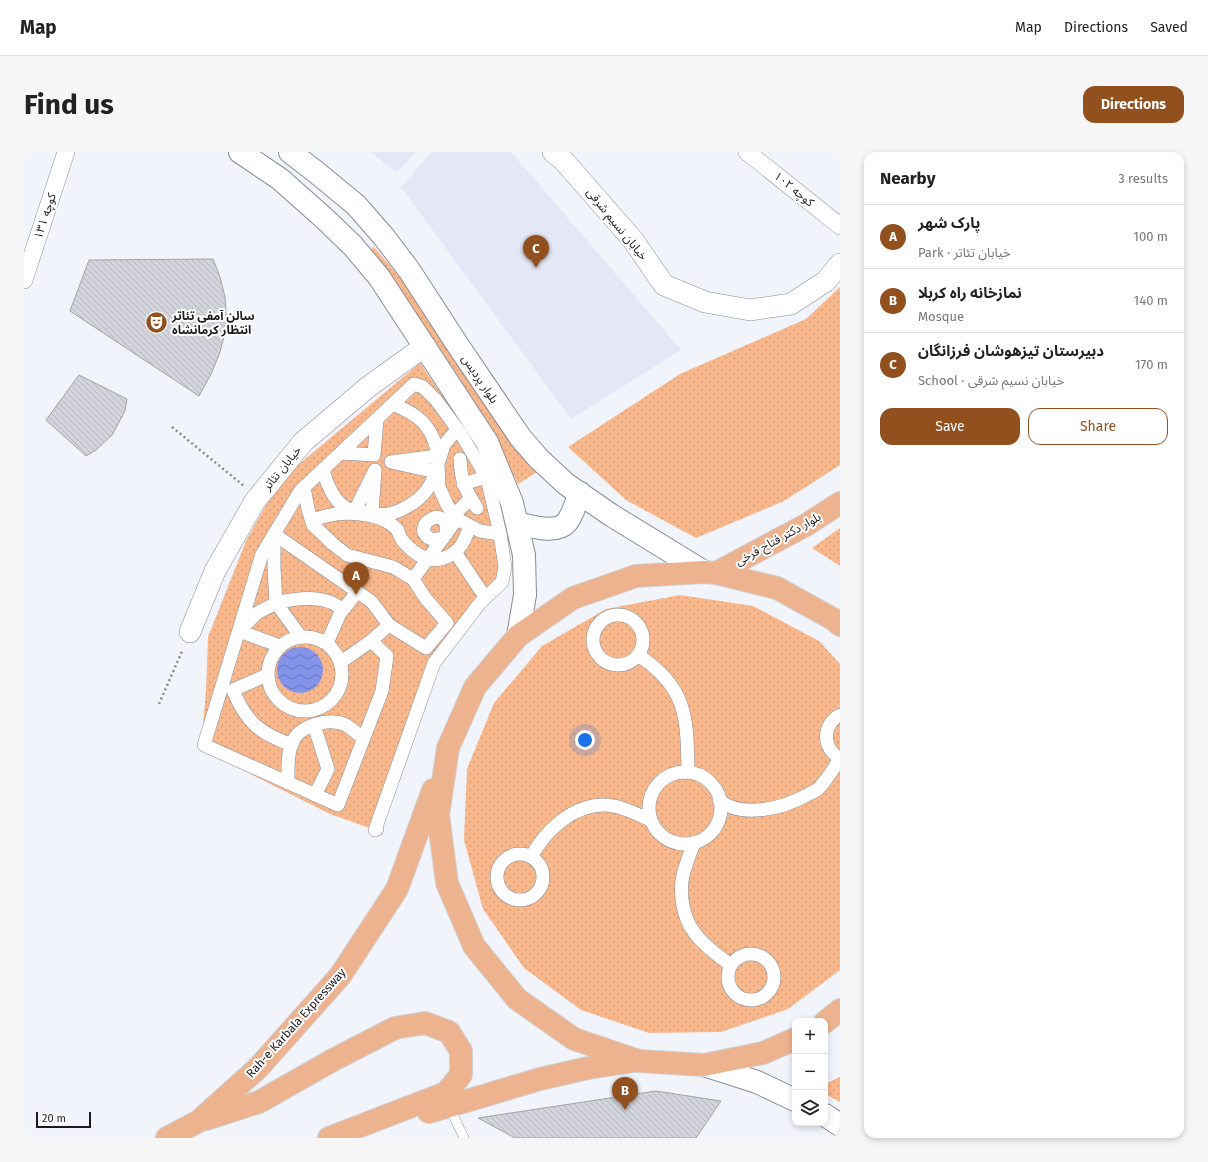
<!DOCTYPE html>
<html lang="en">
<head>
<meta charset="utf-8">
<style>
	:root { --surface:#fff; --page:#f6f6f6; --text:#222; --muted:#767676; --line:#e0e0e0; --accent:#92501e }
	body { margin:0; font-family:"Fira Sans","Noto Sans Arabic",sans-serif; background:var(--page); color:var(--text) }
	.controls { position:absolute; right:12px; bottom:12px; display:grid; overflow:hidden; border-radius:8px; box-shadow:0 2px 6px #0003 }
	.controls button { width:36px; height:36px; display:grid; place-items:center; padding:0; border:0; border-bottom:1px solid var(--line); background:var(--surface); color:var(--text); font:20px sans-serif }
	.scale { position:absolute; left:12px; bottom:10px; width:55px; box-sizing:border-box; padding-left:4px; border:2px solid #1a1b1e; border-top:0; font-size:11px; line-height:14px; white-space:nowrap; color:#1a1b1e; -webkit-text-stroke:3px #fff; paint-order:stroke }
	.you { position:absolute; left:561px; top:588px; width:14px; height:14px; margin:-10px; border:3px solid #fff; border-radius:50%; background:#1a73e8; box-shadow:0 0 0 6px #1a73e833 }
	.badge { display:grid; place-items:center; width:26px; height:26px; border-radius:50%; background:var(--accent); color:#fff; font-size:13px; font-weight:700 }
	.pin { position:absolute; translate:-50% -33px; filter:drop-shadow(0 1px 2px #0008) }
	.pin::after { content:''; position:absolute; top:21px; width:14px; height:12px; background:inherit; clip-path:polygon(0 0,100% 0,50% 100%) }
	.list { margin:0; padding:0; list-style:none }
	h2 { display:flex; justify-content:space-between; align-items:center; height:52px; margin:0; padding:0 16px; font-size:17px }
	h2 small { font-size:13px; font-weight:400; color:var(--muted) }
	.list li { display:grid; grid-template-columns:26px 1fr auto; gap:12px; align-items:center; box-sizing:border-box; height:64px; padding:0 16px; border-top:1px solid var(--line) }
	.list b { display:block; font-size:15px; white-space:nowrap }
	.list p { margin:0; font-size:13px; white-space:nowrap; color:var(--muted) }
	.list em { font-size:13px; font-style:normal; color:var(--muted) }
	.actions { display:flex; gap:8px; padding:12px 16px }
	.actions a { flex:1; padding:9px 0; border:1px solid var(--accent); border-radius:12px; text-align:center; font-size:14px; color:var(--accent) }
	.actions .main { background:var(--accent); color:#fff }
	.icon { flex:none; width:22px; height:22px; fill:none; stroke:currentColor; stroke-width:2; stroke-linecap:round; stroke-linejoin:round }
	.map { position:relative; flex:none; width:816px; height:986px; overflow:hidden; border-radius:12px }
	header { display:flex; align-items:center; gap:24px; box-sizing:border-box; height:56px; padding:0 20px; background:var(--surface); border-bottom:1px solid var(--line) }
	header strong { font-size:19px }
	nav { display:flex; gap:22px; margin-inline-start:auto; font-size:14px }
	.intro { display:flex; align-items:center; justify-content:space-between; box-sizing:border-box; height:96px; padding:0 24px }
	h1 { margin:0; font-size:28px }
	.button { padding:10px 18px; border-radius:12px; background:var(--accent); color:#fff; font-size:14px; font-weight:700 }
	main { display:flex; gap:24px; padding:0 24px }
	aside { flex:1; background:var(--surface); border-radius:12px; box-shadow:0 2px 6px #0003 }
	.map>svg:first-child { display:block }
	.built { fill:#e3e7f6 }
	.green { fill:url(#green-dots) }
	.water { fill:url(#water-waves) }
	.building { fill:url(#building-back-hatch); stroke:#a1a3aa }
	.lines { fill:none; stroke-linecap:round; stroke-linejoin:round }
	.service-casing { stroke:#8a8c93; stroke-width:10 }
	.pedestrian-casing { stroke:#8a8c93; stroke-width:14 }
	.minor-casing { stroke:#8a8c93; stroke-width:18 }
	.tertiary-casing { stroke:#8a8c93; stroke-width:22 }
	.secondary-casing { stroke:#8a8c93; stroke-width:24 }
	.trunk-casing { stroke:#d1d1d2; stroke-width:24 }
	.path { stroke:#87898e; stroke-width:2.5; stroke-dasharray:2 3; stroke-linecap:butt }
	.service { stroke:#fff; stroke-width:9 }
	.pedestrian { stroke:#fff; stroke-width:13 }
	.minor { stroke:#fff; stroke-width:17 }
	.tertiary { stroke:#fff; stroke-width:21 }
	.secondary { stroke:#fff; stroke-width:22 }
	.trunk { stroke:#ecb38e; stroke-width:22 }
	.labels { text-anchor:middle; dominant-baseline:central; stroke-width:4; stroke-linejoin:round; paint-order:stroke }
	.street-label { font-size:12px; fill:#1a1b1e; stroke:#fff }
	.poi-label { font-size:12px; font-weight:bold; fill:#1a1b1e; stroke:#fff; text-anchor:start }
</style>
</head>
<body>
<header>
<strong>Map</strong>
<nav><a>Map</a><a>Directions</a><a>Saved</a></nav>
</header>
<div class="intro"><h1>Find us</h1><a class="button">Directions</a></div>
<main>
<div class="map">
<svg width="816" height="986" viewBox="0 0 816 986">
	<defs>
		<pattern id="green-dots" width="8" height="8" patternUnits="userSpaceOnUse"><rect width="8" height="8" fill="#f9b78c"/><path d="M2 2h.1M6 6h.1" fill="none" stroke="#d59d78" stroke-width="1.8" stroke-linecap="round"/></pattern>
		<pattern id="water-waves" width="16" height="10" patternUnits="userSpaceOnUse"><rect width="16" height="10" fill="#8394ea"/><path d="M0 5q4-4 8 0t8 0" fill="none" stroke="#6a78bd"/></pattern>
		<pattern id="building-back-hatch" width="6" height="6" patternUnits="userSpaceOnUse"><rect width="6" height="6" fill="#d3d5dc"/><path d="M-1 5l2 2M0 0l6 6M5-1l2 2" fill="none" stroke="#b5b6bc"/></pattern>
	</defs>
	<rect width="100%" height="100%" fill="#f2f4fc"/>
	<g class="built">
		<polygon points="347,0 391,0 373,21"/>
		<polygon points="407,0 487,0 657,198 547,267 377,35"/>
	</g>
	<g class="green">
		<path d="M349,94L379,129L515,319L494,332C456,248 401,174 347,100Z"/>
		<polygon points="816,135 816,313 760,349 672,386 602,348 544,295 656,222 782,167"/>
		<polygon points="396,211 456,299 481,354 486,383 476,420 466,440 403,510 351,678 306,662 177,597 182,538 184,485 222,389 256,328"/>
		<polygon points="816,376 816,414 788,396"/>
		<polygon points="656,443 729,454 795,489 816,512 816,818 764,857 697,880 625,881 557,858 500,816 459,757 440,688 443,617 470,551 518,494 582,457"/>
		<polygon points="816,925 816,950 801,942 801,932"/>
	</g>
	<circle class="water" cx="276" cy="518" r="23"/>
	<g class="building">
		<polygon points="189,107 196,125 201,145 202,161 201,181 195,203 187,222 175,244 46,159 65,108"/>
		<polygon points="55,223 103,247 101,259 88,283 72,298 62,304 22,268"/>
		<polygon points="632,939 697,949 672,986 491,986 454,966"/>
	</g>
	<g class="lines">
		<defs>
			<polyline id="service" points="425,954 440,986"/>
			<g id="pedestrian">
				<polygon points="390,232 399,235 412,248 437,282 463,326 476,382 456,379 433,367 389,427 402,447 423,471 402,496 365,473 347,489 363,504 358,539 314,653 180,593 238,402 276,339"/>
				<polyline points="433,277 420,293 414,312 415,335 423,353 433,367"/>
				<polyline points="317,301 350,303 353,267"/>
				<path d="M436,307C437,330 441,337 453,356"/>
				<path d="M299,318C302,330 311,353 325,357C329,359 335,359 340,360C347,361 356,364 364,362C373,361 381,356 389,351C419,331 422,288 393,265C385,259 377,256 369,252"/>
				<polyline points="412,320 367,310 413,304"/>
				<polyline points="439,332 462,325"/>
				<polyline points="280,335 284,357 289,373 309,392 323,403 369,415 389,427"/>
				<polyline points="331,358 351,318 348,361"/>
				<polyline points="430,363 447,346"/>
				<path d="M288,368C295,366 304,363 312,362C326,360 347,362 360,368C364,370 370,374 373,377C375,381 376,385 378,388C389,401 403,412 420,406C436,401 441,388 446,374"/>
				<path d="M420,385C415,387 410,389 405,386C385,373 426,349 422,382"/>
				<polyline points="431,400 461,445"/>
				<circle cx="594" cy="488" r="25"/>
				<circle cx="281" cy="522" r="37"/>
				<path d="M277,485L252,451C268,447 289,444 306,450C310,451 315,455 319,458L333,440"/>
				<polyline points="303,491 318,457"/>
				<polyline points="256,494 215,479 233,461 252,451 250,416 250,382 348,450 365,473"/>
				<path d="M614,503C664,536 663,566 664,621"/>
				<polyline points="317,510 347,489"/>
				<path d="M243,523L209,538C222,570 235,581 268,593"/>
				<path d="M816,563C798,572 798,597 816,606"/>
				<polyline points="290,573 304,617 291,643"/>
				<circle cx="661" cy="656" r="36"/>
				<path d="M264,631C264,618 263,603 268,591C275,573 306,565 322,573C328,577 334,582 339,586"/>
				<path d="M695,648C718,667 760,656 783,643C787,641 791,639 794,637C803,628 809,617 816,607"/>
				<polyline points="353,677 351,678 410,511 456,451 478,430 481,415 476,382"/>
				<path d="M670,691C666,701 662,712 659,723C655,741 659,766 670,780C679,793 694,804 707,813"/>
				<circle cx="496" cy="725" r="23"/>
				<path d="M507,705C521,679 548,653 580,653C596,653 612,662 627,668"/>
				<circle cx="727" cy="825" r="23"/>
			</g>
			<g id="minor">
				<polyline points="723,0 816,74"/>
				<polyline points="0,128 42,0"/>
			</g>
			<g id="tertiary">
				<polyline points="529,0 540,9 609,88 640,133 681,150 726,158 767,152 802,129 816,112"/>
				<polyline points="166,480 191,419 231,349 279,290 344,235 401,194"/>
			</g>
			<g id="secondary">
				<polyline points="216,0 256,27 301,67 329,94 355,125 463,290 488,351 500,403 501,443 494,484"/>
				<polyline points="266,0 292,20 332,53 360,85 385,118 433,192 496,285 515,307 542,332 587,363 680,420"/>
				<path d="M493,371C506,374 532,383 543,370C549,362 552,351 556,341"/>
				<polyline points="680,913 733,930 771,948"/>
				<polyline points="801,963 816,973"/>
			</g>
			<g id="trunk">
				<polyline points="692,421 782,373 816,351"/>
				<polyline points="801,870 816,858"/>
				<polyline points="771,887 739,901 680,913 615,909 550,887 493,847 450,794 423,731 414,663 424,596 451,535 494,484 549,446 612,424 680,420 692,421 753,436 809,467 816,473"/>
				<polyline points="405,960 516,927 564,916 610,909"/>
				<polyline points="182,967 235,950 309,908 371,876 401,871 425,880 437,899 437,923 422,941 305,986"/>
				<polyline points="143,986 175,969 234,916 316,824 373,737 409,638"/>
			</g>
		</defs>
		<use href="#service" class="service-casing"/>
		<use href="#pedestrian" class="pedestrian-casing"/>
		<use href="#minor" class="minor-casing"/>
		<use href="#tertiary" class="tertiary-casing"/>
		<use href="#secondary" class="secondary-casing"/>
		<use href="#trunk" class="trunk-casing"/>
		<g class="path">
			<polyline points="148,275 220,334"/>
			<polyline points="135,552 159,497"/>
		</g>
		<use href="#service" class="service"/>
		<use href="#pedestrian" class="pedestrian"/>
		<use href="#minor" class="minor"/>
		<use href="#tertiary" class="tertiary"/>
		<use href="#secondary" class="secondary"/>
		<use href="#trunk" class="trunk"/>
	</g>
	<defs>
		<symbol id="theatre-disc" viewBox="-11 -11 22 22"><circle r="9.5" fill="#92501e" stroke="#fff"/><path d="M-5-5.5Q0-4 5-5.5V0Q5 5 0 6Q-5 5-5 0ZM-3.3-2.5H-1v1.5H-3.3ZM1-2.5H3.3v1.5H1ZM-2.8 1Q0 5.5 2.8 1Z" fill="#fff"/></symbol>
	</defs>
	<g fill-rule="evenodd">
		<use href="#theatre-disc" x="120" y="158" width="25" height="25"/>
	</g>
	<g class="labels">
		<g class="street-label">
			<text transform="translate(770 37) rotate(39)">کوچه ۱۰۲</text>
			<text transform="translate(21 64) rotate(-72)">کوچه ۱۳۱</text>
			<text transform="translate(593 72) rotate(51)">خیابان نسیم شرقی</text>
			<text transform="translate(456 227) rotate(56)">بلوار پردیس</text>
			<text transform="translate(258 316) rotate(-51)">خیابان تئاتر</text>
			<text transform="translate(754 387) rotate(-29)">بلوار دکتر فتاح فرخی</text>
			<text transform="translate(272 871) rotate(-48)">Rah-e Karbala Expressway</text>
		</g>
		<g class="poi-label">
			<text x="148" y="164">سالن آمفی تئاتر<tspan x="148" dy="14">انتظار کرمانشاه</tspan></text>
		</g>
	</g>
</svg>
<div class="controls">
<button>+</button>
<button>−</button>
<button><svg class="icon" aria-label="layers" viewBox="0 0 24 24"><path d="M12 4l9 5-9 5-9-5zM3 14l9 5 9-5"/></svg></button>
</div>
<div class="scale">20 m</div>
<div class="you"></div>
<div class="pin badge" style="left:332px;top:443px">A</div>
<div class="pin badge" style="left:601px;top:958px">B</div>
<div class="pin badge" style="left:512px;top:116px">C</div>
</div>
<aside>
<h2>Nearby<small>3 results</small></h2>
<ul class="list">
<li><span class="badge">A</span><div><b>پارک شهر</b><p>Park · خیابان تئاتر</p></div><em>100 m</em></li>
<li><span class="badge">B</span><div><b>نمازخانه راه کربلا</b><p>Mosque</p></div><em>140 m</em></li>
<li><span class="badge">C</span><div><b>دبیرستان تیزهوشان فرزانگان</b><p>School · خیابان نسیم شرقی</p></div><em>170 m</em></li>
</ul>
<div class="actions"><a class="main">Save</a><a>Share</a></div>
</aside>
</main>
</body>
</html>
